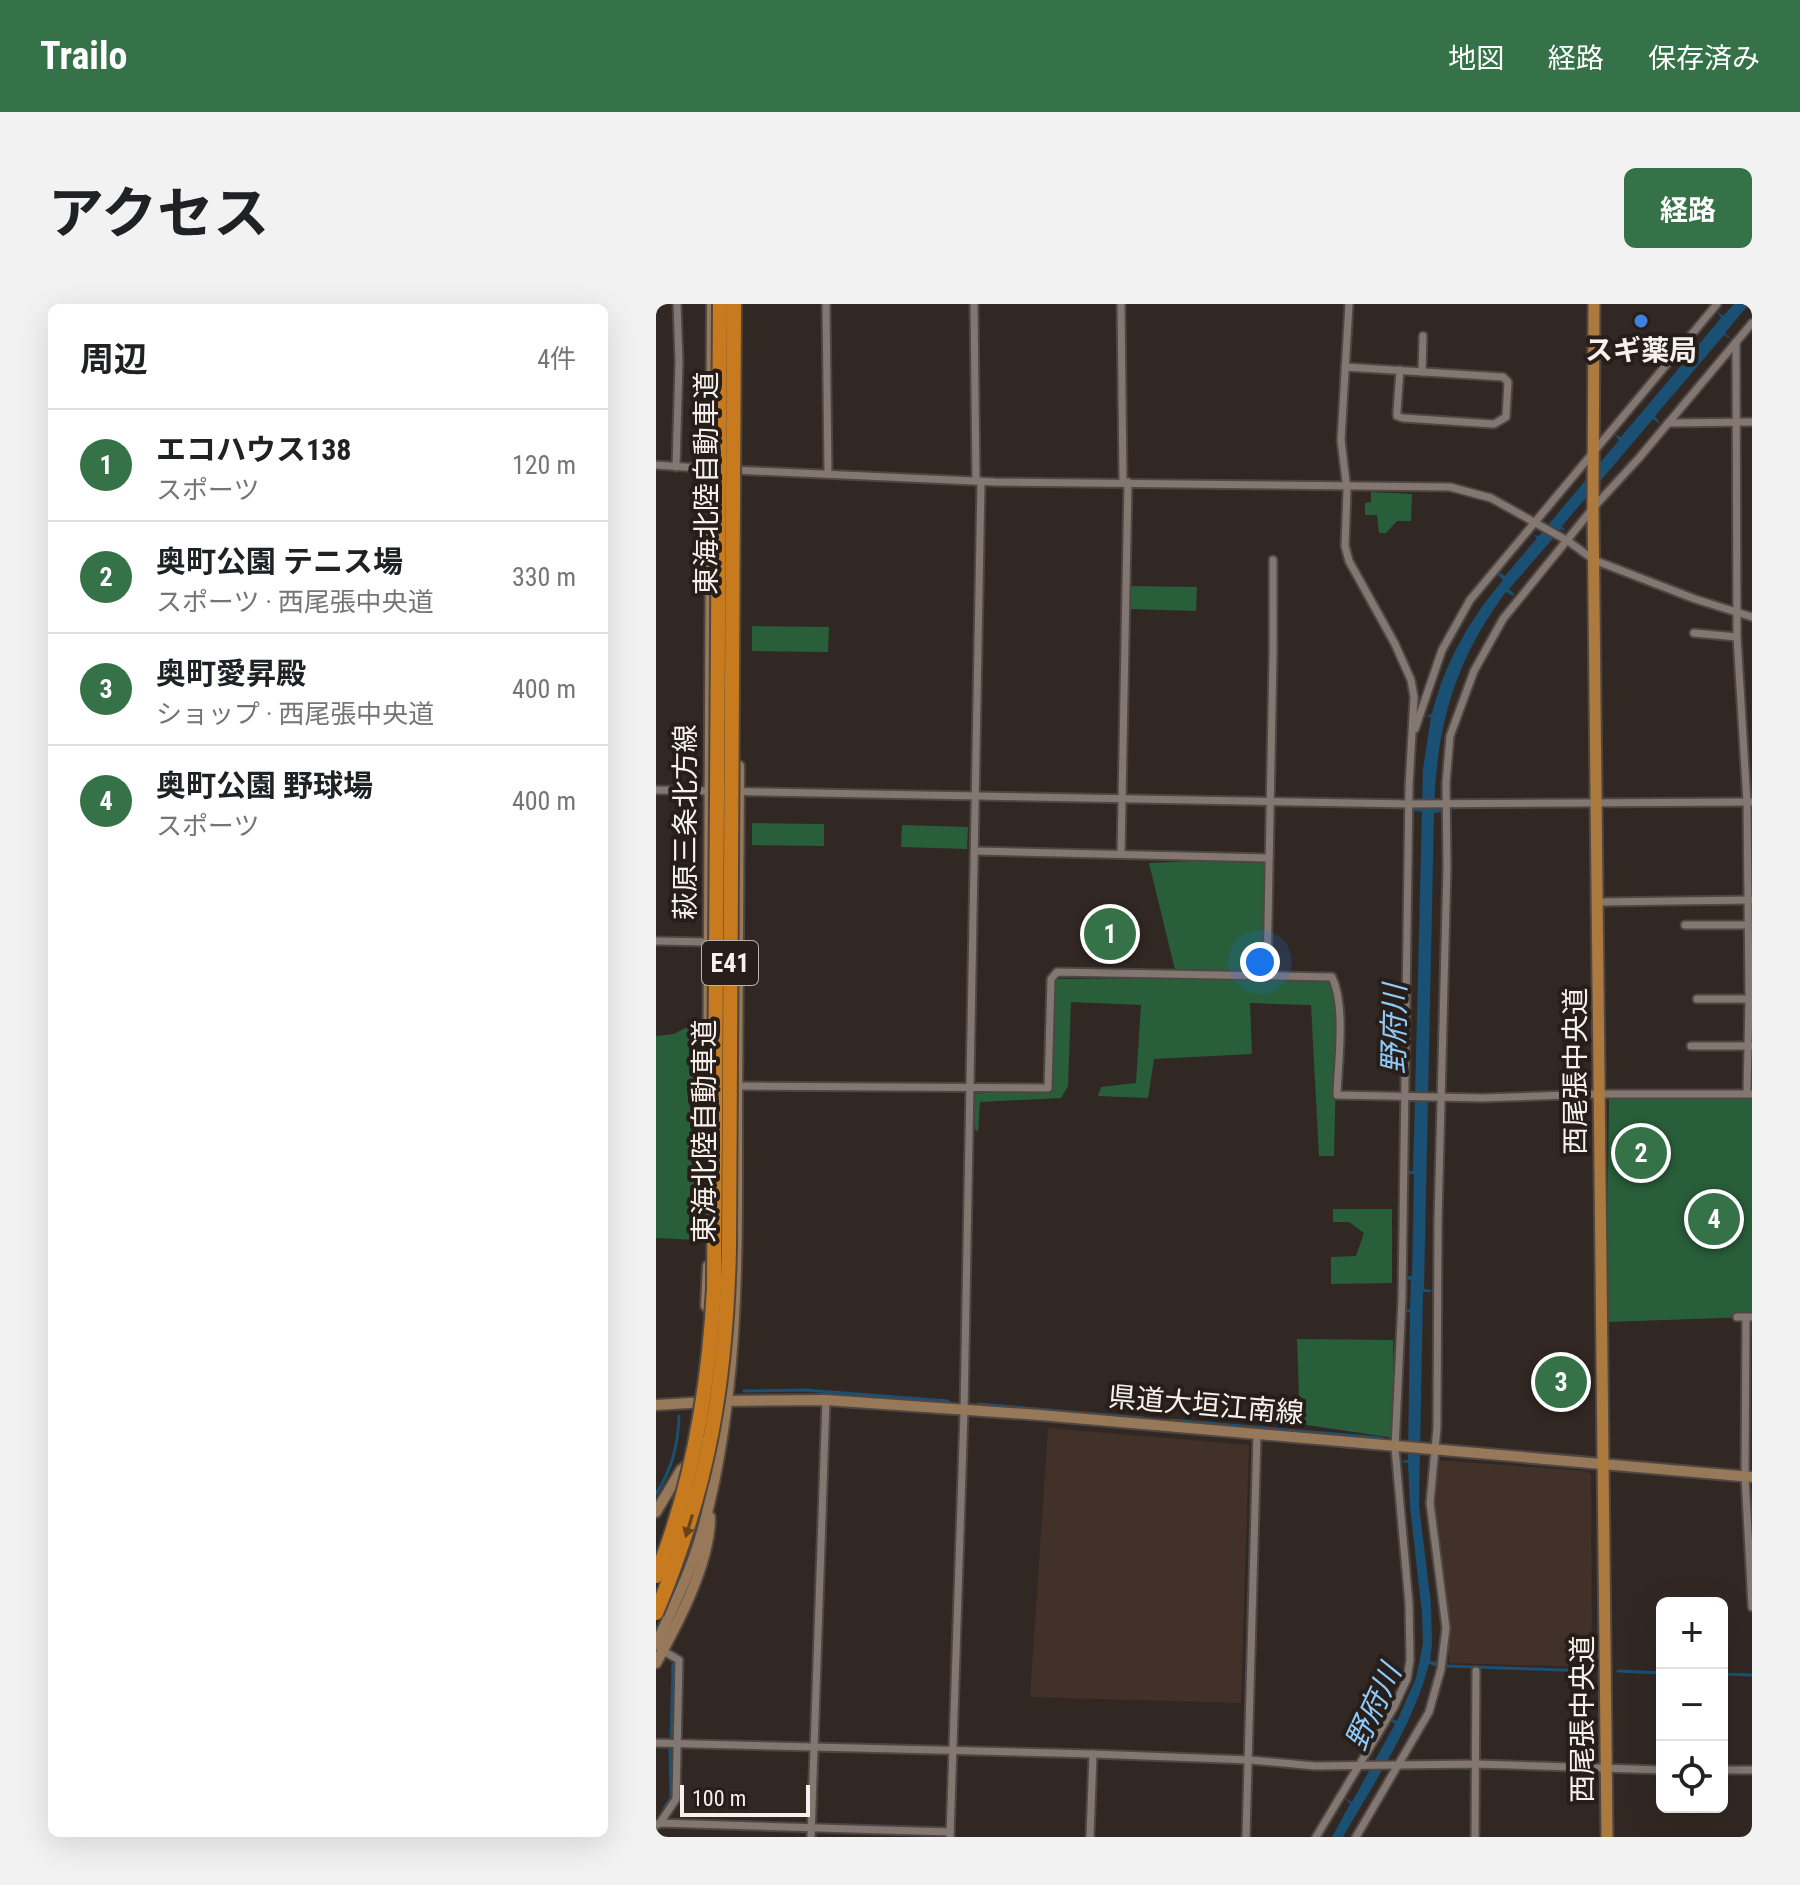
<!DOCTYPE html>
<html lang="ja">
<head>
<meta charset="utf-8">
<style>
	:root { --surface:#fff; --page:#f2f2f2; --text:#202124; --muted:#757577; --line:#e0e0e0; --accent:#357248 }
	body { margin:0; font-family:"Roboto Condensed","Noto Sans JP",sans-serif; background:var(--page); color:var(--text) }
	.controls { position:absolute; right:24px; bottom:24px; display:grid; overflow:hidden; border-radius:12px; box-shadow:0 8px 32px #0002 }
	.controls button { width:72px; height:72px; display:grid; place-items:center; padding:0; border:0; border-bottom:2px solid var(--line); background:var(--surface); color:var(--text); font:40px sans-serif }
	.scale { position:absolute; left:24px; bottom:20px; width:130px; box-sizing:border-box; padding-left:8px; border:4px solid #f7f0ed; border-top:0; font-size:22px; line-height:28px; white-space:nowrap; color:#f7f0ed; -webkit-text-stroke:6px #281e19; paint-order:stroke }
	.you { position:absolute; left:604px; top:658px; width:28px; height:28px; margin:-20px; border:6px solid #fff; border-radius:50%; background:#1a73e8; box-shadow:0 0 0 12px #1a73e833 }
	.badge { display:grid; place-items:center; width:52px; height:52px; border-radius:50%; background:var(--accent); color:#fff; font-size:26px; font-weight:700 }
	.pin { position:absolute; translate:-50% -50%; border:4px solid #fff; box-shadow:0 2px 8px #0006 }
	.list { margin:0; padding:0; list-style:none }
	h2 { display:flex; justify-content:space-between; align-items:center; height:104px; margin:0; padding:0 32px; font-size:34px }
	h2 small { font-size:26px; font-weight:400; color:var(--muted) }
	.list li { display:grid; grid-template-columns:52px 1fr auto; gap:24px; align-items:center; box-sizing:border-box; height:112px; padding:0 32px; border-top:2px solid var(--line) }
	.list b { display:block; font-size:30px; white-space:nowrap }
	.list p { margin:0; font-size:26px; white-space:nowrap; color:var(--muted) }
	.list em { font-size:26px; font-style:normal; color:var(--muted) }
	.icon { flex:none; width:44px; height:44px; fill:none; stroke:currentColor; stroke-width:2; stroke-linecap:round; stroke-linejoin:round }
	.map { position:relative; flex:none; width:1096px; height:1533px; overflow:hidden; border-radius:12px }
	header { display:flex; align-items:center; gap:48px; box-sizing:border-box; height:112px; padding:0 40px; background:var(--accent); color:#fff }
	header strong { font-size:38px }
	nav { display:flex; gap:44px; margin-inline-start:auto; font-size:28px }
	.intro { display:flex; align-items:center; justify-content:space-between; box-sizing:border-box; height:192px; padding:0 48px }
	h1 { margin:0; font-size:56px }
	.button { padding:20px 36px; border-radius:12px; background:var(--accent); color:#fff; font-size:28px; font-weight:700 }
	main { display:flex; gap:48px; padding:0 48px }
	aside { flex:1; background:var(--surface); border-radius:12px; box-shadow:0 8px 32px #0002 }
	.map>svg:first-child { display:block }
	.built { fill:#413129 }
	.green { fill:#295e3a }
	.water { fill:#195074 }
	.lines { fill:none; stroke-linecap:round; stroke-linejoin:round }
	.stream { stroke:#195074; stroke-width:3 }
	.street-casing { stroke:#4e4642; stroke-width:11 }
	.secondary-casing { stroke:#4e4642; stroke-width:14 }
	.primary-casing { stroke:#4e4642; stroke-width:15 }
	.street { stroke:#837771; stroke-width:7 }
	.secondary { stroke:#977858; stroke-width:10 }
	.primary { stroke:#ac793f; stroke-width:11 }
	.highway-bridge-casing { stroke:#4e4642; stroke-width:18; stroke-linecap:butt }
	.highway-bridge { stroke:#c77b1e; stroke-width:14 }
	.oneway { fill:#68431b }
	.shop-dot { fill:#3f7fe0; stroke:#281e19; stroke-width:3 }
	.labels { text-anchor:middle; dominant-baseline:central; stroke-width:8; stroke-linejoin:round; paint-order:stroke }
	.shield { fill:#281e19; stroke:#b9b1ad; stroke-width:2 }
	.shield-label { font-size:26px; font-weight:bold; fill:#f7f0ed }
	.poi-label { font-size:28px; font-weight:bold; fill:#f7f0ed; stroke:#281e19 }
	.street-label { font-size:28px; fill:#f7f0ed; stroke:#281e19 }
	.water-label { font-size:30px; font-style:italic; fill:#8ecaf9; stroke:#281e19 }
</style>
</head>
<body>
<header>
<strong>Trailo</strong>
<nav><a>地図</a><a>経路</a><a>保存済み</a></nav>
</header>
<div class="intro"><h1>アクセス</h1><a class="button">経路</a></div>
<main>
<aside>
<h2>周辺<small>4件</small></h2>
<ul class="list">
<li><span class="badge">1</span><div><b>エコハウス138</b><p>スポーツ</p></div><em>120 m</em></li>
<li><span class="badge">2</span><div><b>奥町公園 テニス場</b><p>スポーツ · 西尾張中央道</p></div><em>330 m</em></li>
<li><span class="badge">3</span><div><b>奥町愛昇殿</b><p>ショップ · 西尾張中央道</p></div><em>400 m</em></li>
<li><span class="badge">4</span><div><b>奥町公園 野球場</b><p>スポーツ</p></div><em>400 m</em></li>
</ul>
</aside>
<div class="map">
<svg width="1096" height="1533" viewBox="0 0 1096 1533">
	<rect width="100%" height="100%" fill="#322823"/>
	<g class="built">
		<polygon points="392,1124 593,1141 585,1399 374,1393"/>
		<polygon points="779,1156 929,1167 935,1170 936,1363 793,1359 792,1316 776,1199"/>
	</g>
	<g class="green">
		<polygon points="715,188 756,190 755,217 741,217 730,229 723,229 721,211 709,211 709,199 715,198"/>
		<polygon points="471,282 541,283 540,307 473,305"/>
		<polygon points="96,322 173,323 172,348 96,347"/>
		<polygon points="96,519 168,520 168,542 96,541"/>
		<polygon points="246,521 312,523 311,545 245,543"/>
		<polygon points="613,554 611,667 520,670 493,559"/>
		<polygon points="672,673 682,685 678,852 663,852 655,701 594,699 596,750 498,755 492,794 442,792 445,783 480,779 485,701 415,698 412,782 405,794 324,798 322,828 319,825 314,790 392,783 395,675"/>
		<polygon points="44,716 46,912 40,936 0,934 0,732 18,730"/>
		<polygon points="1096,793 1096,1013 950,1018 953,795"/>
		<polygon points="677,905 736,905 736,979 675,980 675,953 700,952 708,929 693,918 677,918"/>
		<polygon points="641,1035 737,1036 739,1134 644,1120"/>
	</g>
	<path class="water" d="M1078,0H1093L1069,29L1075,35L1068,31L999,112L1005,121L997,115L906,222L910,227L905,225L853,285L858,290L857,292L850,288C799,356 781,420 778,505H785V508L778,509L768,985L775,986V988H767L763,1202L775,1300L776,1340L774,1357L791,1359L790,1365L773,1360C757,1422 718,1478 687,1533H676L694,1500L689,1494L696,1498L739,1420L733,1416L734,1414L741,1417L760,1374L767,1339L766,1309L754,1203L752,1159L743,1157L752,1156L754,1008H748V1005H754L755,976L749,975V972H756L758,870H750V867H757L759,798L751,797V794H759L766,508L758,507V505H766L767,465L775,413L770,412L776,410C788,360 814,315 847,276L840,269L842,267L849,272L881,234L878,231L883,232L963,136L958,130L965,133L1065,14L1061,7L1067,12Z"/>
	<g class="lines">
		<g class="stream">
			<polyline points="88,1087 149,1086 292,1097"/>
			<polyline points="323,1100 488,1114"/>
			<polyline points="515,1116 726,1134"/>
			<path d="M0,1190C16,1165 22,1142 23,1112"/>
			<polyline points="169,1237 171,1164"/>
			<polyline points="789,1362 937,1367"/>
			<polyline points="962,1367 1006,1369"/>
			<polyline points="1066,1370 1096,1371"/>
			<polyline points="15,1435 17,1360"/>
			<polyline points="162,1440 163,1400"/>
			<polyline points="8,1504 15,1494 14,1443"/>
			<polyline points="159,1523 162,1449"/>
			<polyline points="159,1533 159,1529"/>
		</g>
		<defs>
			<g id="street">
				<polyline points="170,0 172,170"/>
				<polyline points="318,0 320,177"/>
				<polyline points="465,0 467,178"/>
				<polyline points="1080,38 1081,333 1091,498 1093,695 1091,790"/>
				<path d="M689,63C742,66 794,70 847,73L852,78L850,113L838,120L747,114L741,112V107L744,66"/>
				<polyline points="766,68 767,32"/>
				<polyline points="1012,119 1096,118"/>
				<polyline points="0,161 58,165"/>
				<polyline points="20,163 23,58 21,0"/>
				<polyline points="78,166 339,178 794,183 835,194 912,237 938,256 1039,295 1096,313"/>
				<polyline points="1038,329 1081,333"/>
				<polyline points="759,425 786,346 814,296 1061,0"/>
				<polyline points="0,486 753,500 1096,498"/>
				<polyline points="319,547 613,554"/>
				<polyline points="465,550 472,178"/>
				<polyline points="942,598 1094,596"/>
				<polyline points="1029,621 1092,621"/>
				<polyline points="0,637 53,638"/>
				<polyline points="611,671 617,351 617,256"/>
				<polyline points="1041,695 1093,695"/>
				<polyline points="1035,742 1094,742"/>
				<path d="M81,782L392,784L395,675L401,668L676,673C690,702 682,758 681,791L827,794L943,790H1096"/>
				<polyline points="1081,1013 1096,1013"/>
				<polyline points="1090,1013 1089,1172 1096,1303"/>
				<polyline points="4,1345 23,1356 20,1495 4,1519"/>
				<polyline points="0,1439 437,1450 594,1456 659,1462 821,1460 1006,1466"/>
				<polyline points="1066,1466 1096,1466"/>
				<polyline points="0,1521 4,1519 294,1528"/>
				<polyline points="155,1533 170,1096"/>
				<polyline points="294,1533 308,1107 325,177"/>
				<polyline points="434,1533 437,1450"/>
				<polyline points="590,1533 601,1131"/>
				<polyline points="660,1533 738,1403 751,1375 754,1356 753,1300 739,1144 746,995 753,482 758,393 755,376 739,340 693,257 689,242 691,186 685,136 693,0"/>
				<polyline points="700,1533 773,1408 785,1365 790,1324 774,1199 781,1124 782,916 791,563 790,479 794,432 818,367 847,315 937,204 983,154 1096,19"/>
				<polyline points="819,1533 820,1367"/>
			</g>
			<g id="secondary">
				<polyline points="52,830 56,0"/>
				<polyline points="50,1002 52,962"/>
				<polyline points="65,1097 170,1096 384,1111 1096,1173"/>
				<polyline points="0,1101 49,1098"/>
				<polyline points="0,1208 25,1166 36,1158"/>
				<path d="M0,1340C17,1304 35,1267 46,1228C84,1092 81,947 81,807C82,692 82,577 83,462"/>
				<path d="M0,1359C22,1319 54,1259 54,1213"/>
			</g>
			<polyline id="primary" points="938,0 937,204 951,1533"/>
		</defs>
		<use href="#street" class="street-casing"/>
		<use href="#secondary" class="secondary-casing"/>
		<use href="#primary" class="primary-casing"/>
		<use href="#street" class="street"/>
		<use href="#secondary" class="secondary"/>
		<use href="#primary" class="primary"/>
		<defs>
			<g id="highway-bridge">
				<path d="M0,1272C37,1180 53,1083 58,984L64,0"/>
				<path d="M0,1309C53,1183 70,1079 73,944L78,0"/>
			</g>
		</defs>
		<use href="#highway-bridge" class="highway-bridge-casing"/>
		<use href="#highway-bridge" class="highway-bridge"/>
	</g>
	<defs><path id="oneway-solid" d="M-6-.8H1V-3.2L6.5 0L1 3.2V.8H-6Z" transform="scale(2)"/></defs>
	<use class="oneway" href="#oneway-solid" transform="translate(33 1222) rotate(107)"/>
	<circle class="shop-dot" cx="985" cy="17" r="8"/>
	<g class="labels">
		<rect class="shield" x="46" y="637" width="56" height="44" rx="6"/>
		<g class="shield-label">
			<text x="74" y="659">E41</text>
		</g>
		<g class="poi-label">
			<text x="985" y="46">スギ薬局</text>
		</g>
		<g class="street-label">
			<text transform="translate(50 179) rotate(-90)">東海北陸自動車道</text>
			<text transform="translate(29 518) rotate(-90)">萩原三条北方線</text>
			<text transform="translate(919 767) rotate(-90)">西尾張中央道</text>
			<text transform="translate(48 827) rotate(-90)">東海北陸自動車道</text>
			<text transform="translate(550 1101) rotate(5)">県道大垣江南線</text>
			<text transform="translate(926 1415) rotate(-90)">西尾張中央道</text>
		</g>
		<g class="water-label">
			<text transform="translate(738 725) rotate(-89)">野府川</text>
			<text transform="translate(717 1403) rotate(-65)">野府川</text>
		</g>
	</g>
</svg>
<div class="controls">
<button>+</button>
<button>−</button>
<button><svg class="icon" aria-label="locate" viewBox="0 0 24 24"><circle cx="12" cy="12" r="6"/><path d="M12 2v4M12 18v4M2 12h4M18 12h4"/></svg></button>
</div>
<div class="scale">100 m</div>
<div class="you"></div>
<div class="pin badge" style="left:454px;top:630px">1</div>
<div class="pin badge" style="left:985px;top:849px">2</div>
<div class="pin badge" style="left:905px;top:1078px">3</div>
<div class="pin badge" style="left:1058px;top:915px">4</div>
</div>
</main>
</body>
</html>
